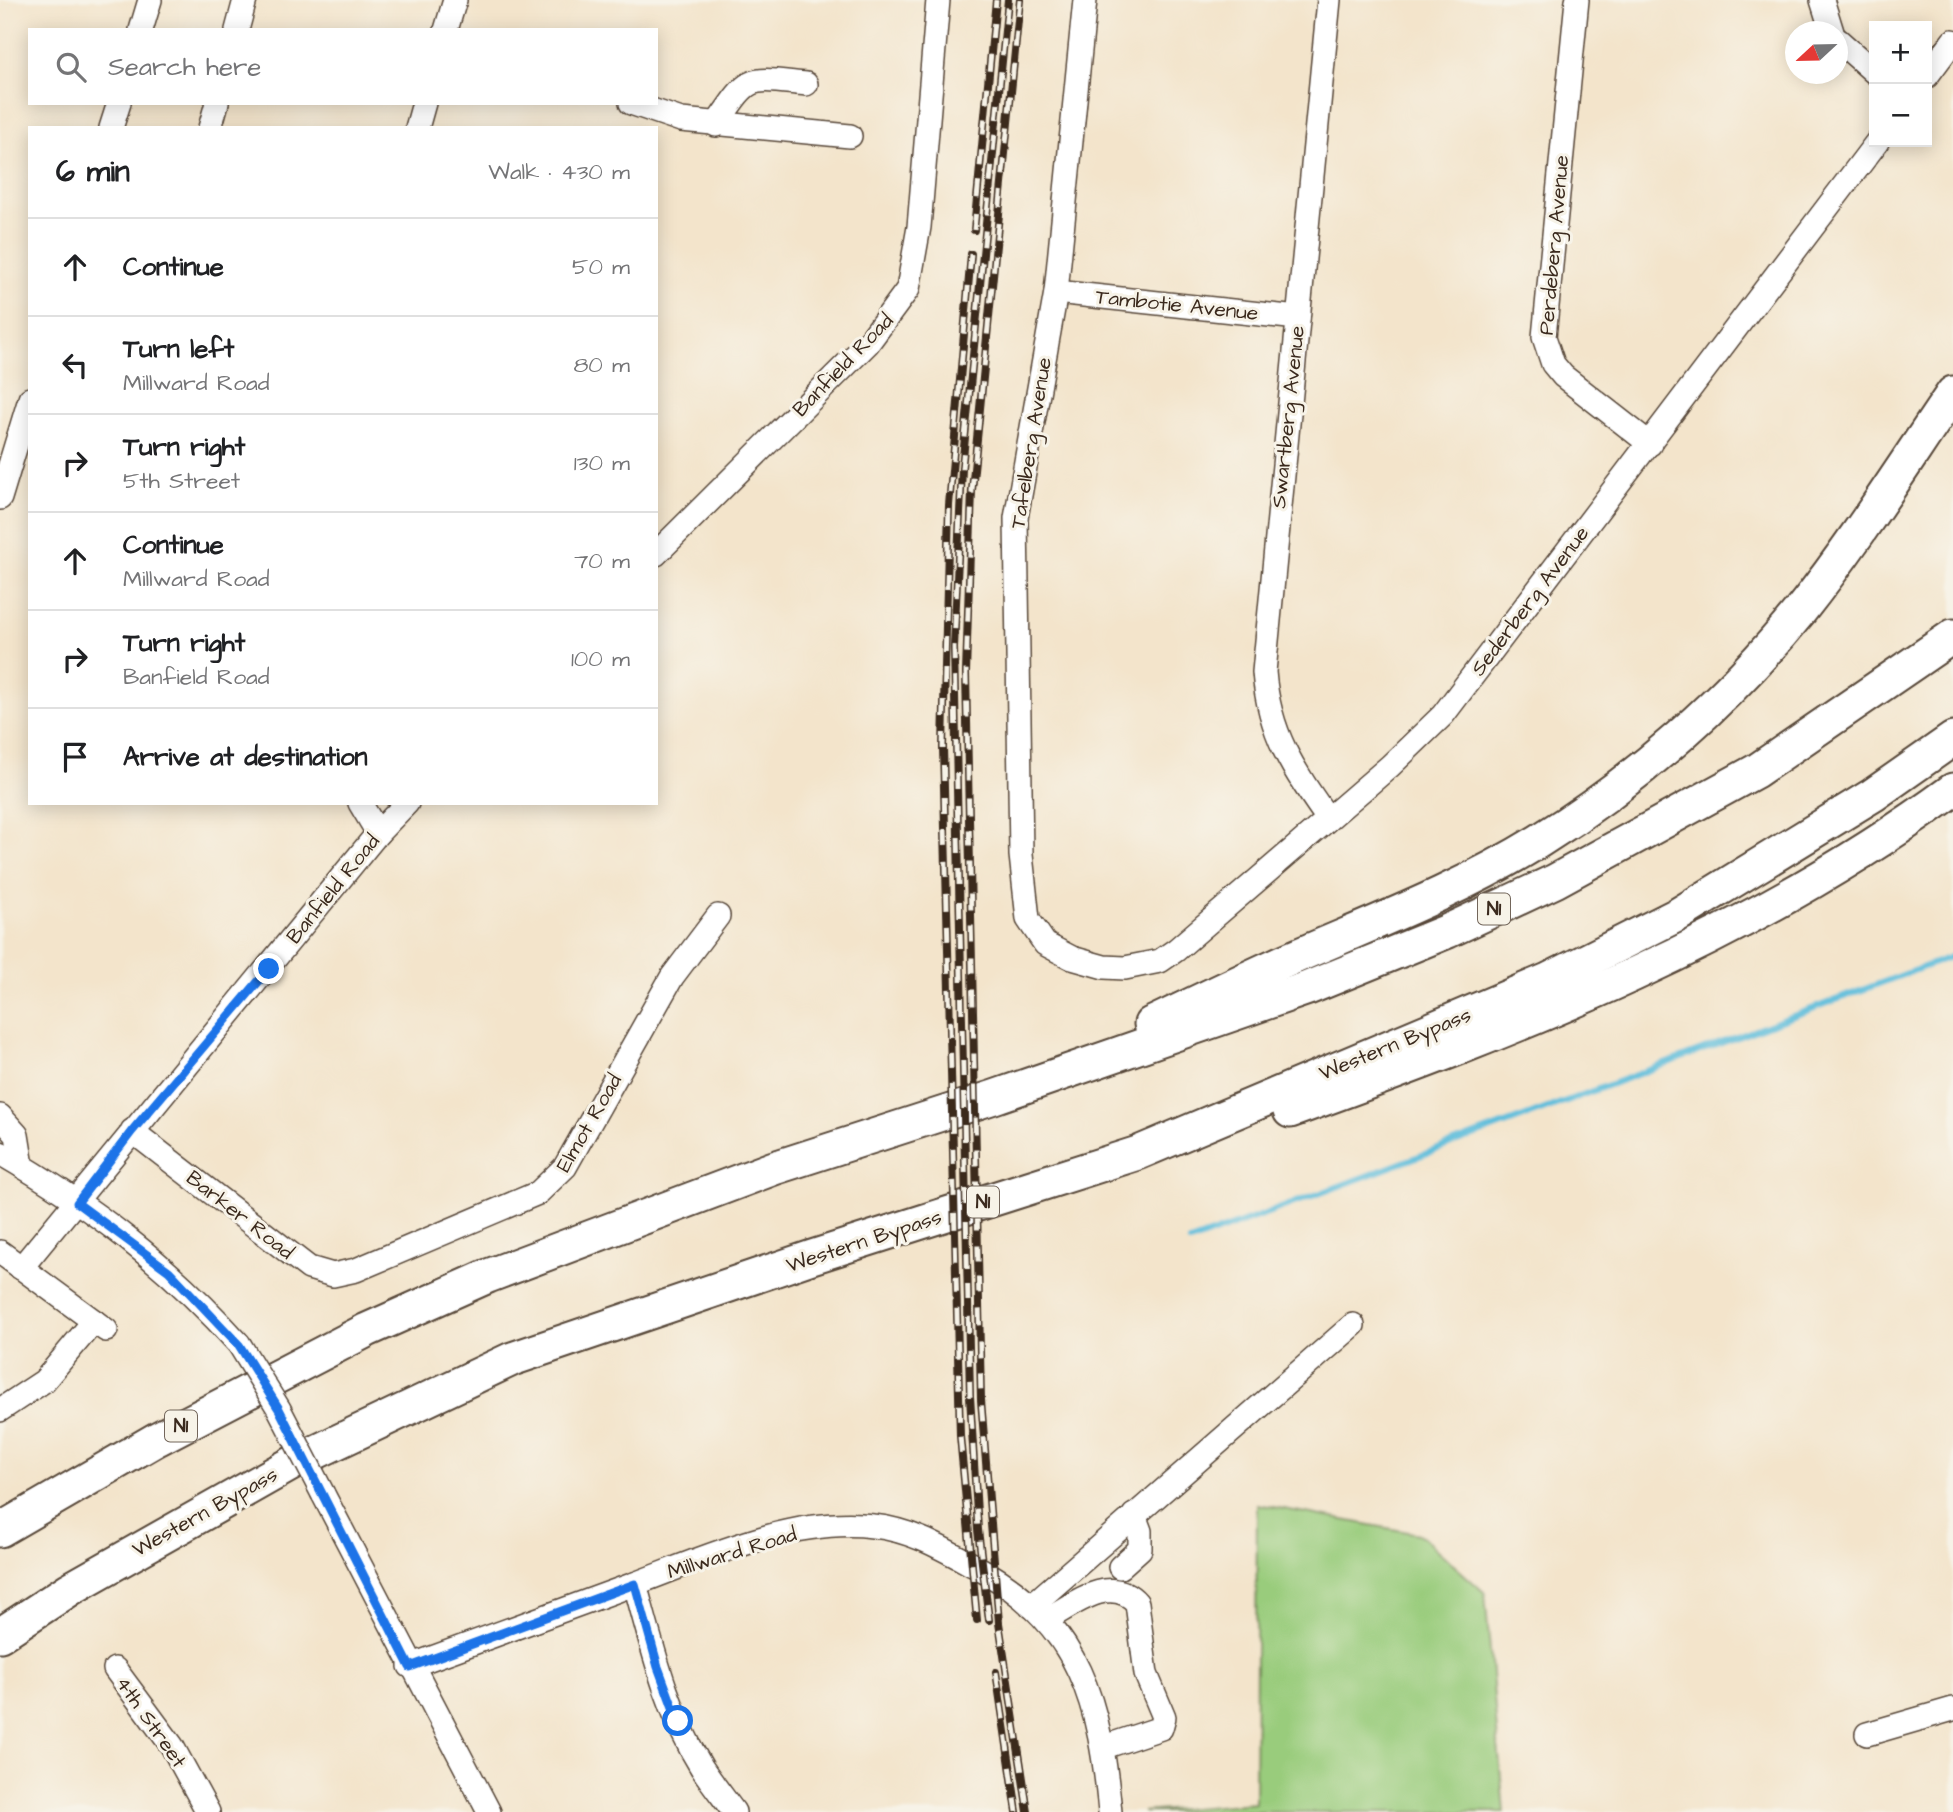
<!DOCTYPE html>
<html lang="en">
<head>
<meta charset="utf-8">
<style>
	:root { --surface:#fff; --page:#f2f2f2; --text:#202124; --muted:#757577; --line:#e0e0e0 }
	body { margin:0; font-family:"Architects Daughter",sans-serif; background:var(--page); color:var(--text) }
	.controls { position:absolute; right:21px; top:21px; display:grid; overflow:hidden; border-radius:0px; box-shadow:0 4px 18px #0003 }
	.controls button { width:63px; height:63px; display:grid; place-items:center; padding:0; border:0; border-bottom:2px solid var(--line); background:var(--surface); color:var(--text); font:35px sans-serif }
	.compass { position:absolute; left:1785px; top:21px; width:63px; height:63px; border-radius:50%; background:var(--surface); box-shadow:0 4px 18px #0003; rotate:248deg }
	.stop { position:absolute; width:21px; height:21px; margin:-16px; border:5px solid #1a73e8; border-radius:50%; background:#fff }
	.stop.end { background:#1a73e8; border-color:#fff; box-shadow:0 2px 7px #0008 }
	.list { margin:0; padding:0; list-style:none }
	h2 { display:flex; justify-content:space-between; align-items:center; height:91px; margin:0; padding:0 28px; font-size:30px }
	h2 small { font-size:23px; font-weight:400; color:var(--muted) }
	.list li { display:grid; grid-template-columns:46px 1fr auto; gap:21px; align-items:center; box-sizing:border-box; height:98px; padding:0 28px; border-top:2px solid var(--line) }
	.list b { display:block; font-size:26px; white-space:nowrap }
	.list p { margin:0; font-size:23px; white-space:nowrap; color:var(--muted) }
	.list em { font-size:23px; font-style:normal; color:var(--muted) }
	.icon { flex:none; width:38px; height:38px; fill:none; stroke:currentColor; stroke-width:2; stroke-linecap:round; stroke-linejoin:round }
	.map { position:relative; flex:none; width:1953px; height:1812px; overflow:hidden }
	.search { position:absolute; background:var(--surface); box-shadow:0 4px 18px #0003; left:28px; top:28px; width:630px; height:77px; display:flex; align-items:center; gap:18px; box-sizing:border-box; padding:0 24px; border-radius:0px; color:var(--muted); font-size:26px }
	.panel { position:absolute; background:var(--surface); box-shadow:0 4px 18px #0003; left:28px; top:126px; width:630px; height:679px; border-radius:0px }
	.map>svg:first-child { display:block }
	.green { fill:#99cc7c; stroke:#6a7b4d; stroke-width:2 }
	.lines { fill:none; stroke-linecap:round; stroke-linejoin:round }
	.stream { stroke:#5dbddb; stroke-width:6 }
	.minor-casing { stroke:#574638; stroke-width:26 }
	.highway-casing { stroke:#574638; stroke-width:37 }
	.minor { stroke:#fff; stroke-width:23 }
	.highway { stroke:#fff; stroke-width:33 }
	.rail-casing { stroke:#3b2a1e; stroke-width:8 }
	.rail { stroke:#f7f3e8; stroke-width:5; stroke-dasharray:16; stroke-linecap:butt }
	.minor-bridge-casing { stroke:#574638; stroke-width:26; stroke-linecap:butt }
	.minor-bridge { stroke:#fff; stroke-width:23 }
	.route { stroke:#1a73e8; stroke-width:9 }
	.labels { text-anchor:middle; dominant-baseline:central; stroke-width:6; stroke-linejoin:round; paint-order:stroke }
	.shield { fill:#f7f3e8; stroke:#73665b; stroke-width:2 }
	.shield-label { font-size:19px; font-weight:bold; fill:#3b2a1e }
	.street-label { font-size:21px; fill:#3b2a1e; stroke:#f7f3e8 }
</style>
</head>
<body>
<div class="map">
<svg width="1953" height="1812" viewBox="0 0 1953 1812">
	<rect width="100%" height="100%" fill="#f7f3e8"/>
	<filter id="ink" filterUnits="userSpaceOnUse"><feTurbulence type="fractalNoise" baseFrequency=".0143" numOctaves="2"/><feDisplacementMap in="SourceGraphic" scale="14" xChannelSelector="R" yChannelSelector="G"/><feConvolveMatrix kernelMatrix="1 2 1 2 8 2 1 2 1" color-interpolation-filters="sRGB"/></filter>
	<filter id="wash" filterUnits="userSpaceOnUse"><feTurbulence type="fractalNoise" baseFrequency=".00686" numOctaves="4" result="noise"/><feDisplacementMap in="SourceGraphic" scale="28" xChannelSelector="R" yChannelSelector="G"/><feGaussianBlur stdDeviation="1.57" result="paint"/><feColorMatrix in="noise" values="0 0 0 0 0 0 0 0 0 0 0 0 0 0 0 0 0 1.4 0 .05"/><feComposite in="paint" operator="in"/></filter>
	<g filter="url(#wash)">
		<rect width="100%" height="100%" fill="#f3e4cb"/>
		<polygon class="green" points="1257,1504 1419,1534 1485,1593 1504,1812 1143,1812 1255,1803"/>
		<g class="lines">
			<polyline class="stream" points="1190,1242 1953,956"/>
		</g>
	</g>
	<g filter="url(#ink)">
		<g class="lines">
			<defs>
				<g id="minor">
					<polyline points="1085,0 1056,292 1016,518 1021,855 1028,919 1045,944 1072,958 1104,967 1125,968 1160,961 1176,950 1390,766 1443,715 1877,142"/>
					<polyline points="1577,0 1544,337 1553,364 1563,376 1650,444"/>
					<polyline points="1822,0 1832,32"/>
					<polyline points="141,30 150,0"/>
					<polyline points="237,30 245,0"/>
					<polyline points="446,30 455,0"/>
					<polyline points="1838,40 1874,72"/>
					<polyline points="1927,76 1953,41"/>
					<polyline points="631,103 681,120 850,136"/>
					<path d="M716,125C751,74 745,78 806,84"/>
					<polyline points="111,128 119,103"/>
					<polyline points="210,128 217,103"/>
					<polyline points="417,128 424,103"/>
					<polyline points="1056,292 1298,318"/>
					<polyline points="0,498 30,399"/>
					<polyline points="656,554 868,343 908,289 919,227 938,0"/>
					<polyline points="360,803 378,833"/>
					<path d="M1328,819C1293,769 1269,734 1264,672L1329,0"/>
					<polyline points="0,1116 17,1135 22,1166"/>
					<polyline points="132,1131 309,1268 333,1275 356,1270 538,1193 565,1167 672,977 718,916"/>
					<path d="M0,1153C93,1207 167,1264 239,1344"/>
					<polyline points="0,1252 106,1330"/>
					<polyline points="21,1268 378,833 407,803"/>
					<polyline points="0,1410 44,1381 94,1321"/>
					<polyline points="323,1494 489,1812"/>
					<polyline points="1120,1567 1140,1549 1140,1531 1134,1515"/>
					<path d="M635,1584C652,1646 667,1712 702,1768C712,1783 723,1797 734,1812"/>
					<polyline points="1031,1606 1353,1325"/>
					<path d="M1046,1620C1072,1605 1111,1573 1137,1603L1146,1674L1164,1717L1161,1728L1104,1747"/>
					<path d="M410,1666C483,1640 556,1613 629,1586C702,1559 794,1516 873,1526C913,1530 945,1550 980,1569C1081,1625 1100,1705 1110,1812"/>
					<polyline points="115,1669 172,1746 208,1812"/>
					<polyline points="1867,1734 1953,1709"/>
				</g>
				<g id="highway">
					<path d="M1151,1024C1193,1004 1234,984 1276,965C1367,925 1455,893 1539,841C1637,780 1728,700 1801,610C1856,541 1903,466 1953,393"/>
					<path d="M1290,1111C1525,1026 1750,939 1953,790"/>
					<polyline points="0,1530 157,1439 367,1330 488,1276 774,1168 994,1097 1308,988 1448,931 1555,881 1756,771 1953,636"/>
					<polyline points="0,1635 70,1589 293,1463 512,1359 812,1257 1138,1153 1548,980 1679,914 1873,795 1953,739"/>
				</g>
			</defs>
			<use href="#minor" class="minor-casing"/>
			<use href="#highway" class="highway-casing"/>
			<use href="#minor" class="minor"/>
			<use href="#highway" class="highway"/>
			<defs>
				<g id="rail">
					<polyline points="1020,0 972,490 966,673 981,1400 999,1623 1028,1812"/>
					<polyline points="974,230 996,0"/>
					<polyline points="971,254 949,505 943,747 960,1436 977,1620"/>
					<polyline points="989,1620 978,1530 970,1396 954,648 962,468 1008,0"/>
					<polyline points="996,1672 1017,1812"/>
				</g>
			</defs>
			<use href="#rail" class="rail-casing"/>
			<use href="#rail" class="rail"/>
			<defs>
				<polyline id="minor-bridge" points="239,1344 279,1409 323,1494"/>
			</defs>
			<use href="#minor-bridge" class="minor-bridge-casing"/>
			<use href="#minor-bridge" class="minor-bridge"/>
		</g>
	</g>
	<g class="lines" filter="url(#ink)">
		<polyline class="route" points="269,969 132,1131 77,1203 169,1271 239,1345 279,1409 410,1667 635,1584 658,1667 678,1721"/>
	</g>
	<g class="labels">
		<g class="shield">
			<rect x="1478" y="893.5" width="32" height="31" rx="5"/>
			<rect x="967" y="1186.5" width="32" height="31" rx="5"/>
			<rect x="165" y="1410.5" width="32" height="31" rx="5"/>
		</g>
		<g class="shield-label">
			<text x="1494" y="909">N1</text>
			<text x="983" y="1202">N1</text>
			<text x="181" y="1426">N1</text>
		</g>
		<g class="street-label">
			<text transform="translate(1554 245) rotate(-85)">Perdeberg Avenue</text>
			<text transform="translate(1177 305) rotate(6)">Tambotie Avenue</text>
			<text transform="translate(843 365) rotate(-46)">Banfield Road</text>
			<text transform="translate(1288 417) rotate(-84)">Swartberg Avenue</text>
			<text transform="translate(1031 443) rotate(-81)">Tafelberg Avenue</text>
			<text transform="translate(1530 601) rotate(-53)">Sederberg Avenue</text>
			<text transform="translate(333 889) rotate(-51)">Banfield Road</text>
			<text transform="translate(1395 1044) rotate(-22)">Western Bypass</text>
			<text transform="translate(589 1123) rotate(-60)">Elmot Road</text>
			<text transform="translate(240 1215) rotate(38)">Barker Road</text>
			<text transform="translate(864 1241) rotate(-18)">Western Bypass</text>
			<text transform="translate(205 1512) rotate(-29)">Western Bypass</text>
			<text transform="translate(732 1553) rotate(-17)">Millward Road</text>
			<text transform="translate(151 1722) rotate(55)">4th Street</text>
		</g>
	</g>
</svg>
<div class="controls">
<button>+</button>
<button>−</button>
</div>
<svg class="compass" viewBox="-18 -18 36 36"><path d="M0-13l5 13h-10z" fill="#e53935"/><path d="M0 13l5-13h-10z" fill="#757577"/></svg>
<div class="stop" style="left:678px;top:1721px"></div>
<div class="stop end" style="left:269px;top:969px"></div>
<div class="search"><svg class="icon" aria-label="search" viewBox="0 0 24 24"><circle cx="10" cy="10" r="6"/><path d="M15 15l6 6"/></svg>Search here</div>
<section class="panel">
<h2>6 min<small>Walk · 430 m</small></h2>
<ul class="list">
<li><svg class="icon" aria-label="ahead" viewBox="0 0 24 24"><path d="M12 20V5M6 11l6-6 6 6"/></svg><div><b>Continue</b></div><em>50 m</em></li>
<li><svg class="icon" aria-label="left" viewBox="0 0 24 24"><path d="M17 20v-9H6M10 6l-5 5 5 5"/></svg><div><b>Turn left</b><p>Millward Road</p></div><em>80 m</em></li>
<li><svg class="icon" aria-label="right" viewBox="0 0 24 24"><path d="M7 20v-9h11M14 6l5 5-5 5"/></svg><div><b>Turn right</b><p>5th Street</p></div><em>130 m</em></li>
<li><svg class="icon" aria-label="ahead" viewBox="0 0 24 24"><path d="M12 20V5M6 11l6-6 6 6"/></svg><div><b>Continue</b><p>Millward Road</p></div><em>70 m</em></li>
<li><svg class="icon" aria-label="right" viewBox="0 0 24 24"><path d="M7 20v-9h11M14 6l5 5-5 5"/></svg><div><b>Turn right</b><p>Banfield Road</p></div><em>100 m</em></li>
<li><svg class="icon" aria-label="arrive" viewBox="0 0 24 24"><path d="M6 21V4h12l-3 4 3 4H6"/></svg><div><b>Arrive at destination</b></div></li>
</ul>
</section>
</div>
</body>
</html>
